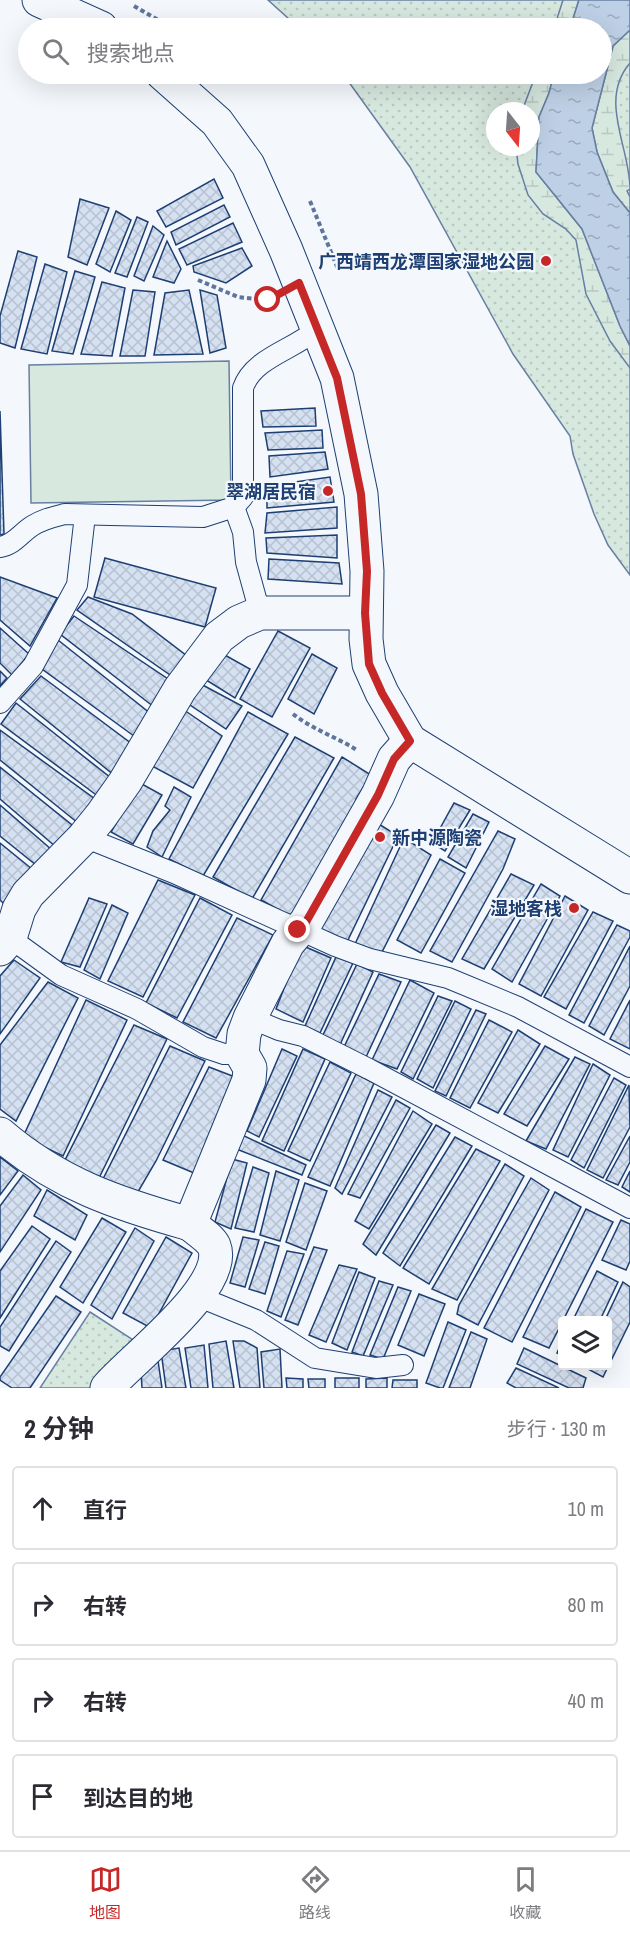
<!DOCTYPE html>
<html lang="zh">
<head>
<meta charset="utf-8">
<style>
	:root { --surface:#fff; --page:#f7f7f7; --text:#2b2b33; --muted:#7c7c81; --line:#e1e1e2; --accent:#c62828 }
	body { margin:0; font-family:"Archivo Narrow","Noto Sans SC",sans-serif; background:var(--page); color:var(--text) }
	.controls { position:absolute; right:18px; bottom:18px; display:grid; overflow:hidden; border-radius:6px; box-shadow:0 6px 24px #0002 }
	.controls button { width:54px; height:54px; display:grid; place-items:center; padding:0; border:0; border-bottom:2px solid var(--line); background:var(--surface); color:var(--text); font:30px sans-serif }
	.compass { position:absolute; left:486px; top:102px; width:54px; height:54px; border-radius:50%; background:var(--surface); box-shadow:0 6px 24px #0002; rotate:163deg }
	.stop { position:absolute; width:18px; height:18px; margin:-14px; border:4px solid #c62828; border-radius:50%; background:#fff }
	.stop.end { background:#c62828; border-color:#fff; box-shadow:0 2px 6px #0008 }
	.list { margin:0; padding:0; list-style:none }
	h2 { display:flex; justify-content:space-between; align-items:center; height:78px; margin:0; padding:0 24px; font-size:26px }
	h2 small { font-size:20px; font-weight:400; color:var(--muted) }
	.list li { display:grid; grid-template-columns:39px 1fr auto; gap:18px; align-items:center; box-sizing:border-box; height:84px; margin:0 12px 12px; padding:0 12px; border:2px solid var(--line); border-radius:6px }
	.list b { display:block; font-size:22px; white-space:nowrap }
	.list em { font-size:20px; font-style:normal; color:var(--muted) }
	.icon { flex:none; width:33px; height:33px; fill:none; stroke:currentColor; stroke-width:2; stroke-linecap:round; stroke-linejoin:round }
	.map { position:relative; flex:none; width:630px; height:1388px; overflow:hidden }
	.search { position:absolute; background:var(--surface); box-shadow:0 6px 24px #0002; left:18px; right:18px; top:18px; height:66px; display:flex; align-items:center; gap:15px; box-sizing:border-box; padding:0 21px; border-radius:33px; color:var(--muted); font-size:22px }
	.sheet { height:462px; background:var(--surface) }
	nav { display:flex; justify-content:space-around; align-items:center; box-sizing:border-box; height:84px; border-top:2px solid var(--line); background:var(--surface); font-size:16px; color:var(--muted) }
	nav a { display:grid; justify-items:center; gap:3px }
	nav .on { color:var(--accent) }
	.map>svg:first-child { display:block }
	.green { fill:url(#green-dots); stroke:#687fa3; stroke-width:1.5; fill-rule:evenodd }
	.wetland { fill:url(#wetland-marsh); stroke:#687fa3; stroke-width:1.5 }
	.pitch { fill:#d7e8df; stroke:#687fa3; stroke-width:1.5 }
	.water { fill:url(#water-ripples); stroke:#687fa3; stroke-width:1.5 }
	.building { fill:url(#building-cross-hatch); stroke:#1d3f73; stroke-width:1.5 }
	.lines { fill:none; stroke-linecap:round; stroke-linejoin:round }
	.lane-casing { stroke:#1d3f73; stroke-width:22 }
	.street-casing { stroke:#1d3f73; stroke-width:35 }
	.path { stroke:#5e769c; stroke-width:4; stroke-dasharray:4.5 3; stroke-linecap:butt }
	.lane { stroke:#f4f7fb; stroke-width:20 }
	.street { stroke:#f4f7fb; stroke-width:33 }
	.route { stroke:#c62828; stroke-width:8 }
	.poi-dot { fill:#c62828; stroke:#f4f7fb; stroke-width:2 }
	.labels { text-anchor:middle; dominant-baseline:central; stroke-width:4.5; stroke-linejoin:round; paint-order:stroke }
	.poi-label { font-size:18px; font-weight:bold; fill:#1d3f73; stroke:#f4f7fb; text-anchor:end }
</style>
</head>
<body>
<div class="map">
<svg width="630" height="1388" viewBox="0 0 630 1388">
	<defs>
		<pattern id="green-dots" width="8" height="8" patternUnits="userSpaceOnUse" patternTransform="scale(1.5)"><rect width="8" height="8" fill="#d7e8df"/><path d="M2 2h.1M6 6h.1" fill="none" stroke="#b8c8c3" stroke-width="1.8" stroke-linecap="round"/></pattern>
		<pattern id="wetland-marsh" width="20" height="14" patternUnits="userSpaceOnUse" patternTransform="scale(1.5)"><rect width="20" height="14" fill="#d7e8df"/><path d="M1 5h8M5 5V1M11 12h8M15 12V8" fill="none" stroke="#b8c8c3"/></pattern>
		<pattern id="water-ripples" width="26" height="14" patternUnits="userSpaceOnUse" patternTransform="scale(1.5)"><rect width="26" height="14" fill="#bed0e5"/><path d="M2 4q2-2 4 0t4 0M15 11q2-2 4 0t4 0" fill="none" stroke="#9aaabe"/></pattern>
		<pattern id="building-cross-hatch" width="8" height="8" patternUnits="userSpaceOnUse" patternTransform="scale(1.5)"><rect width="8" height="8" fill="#d5e0f0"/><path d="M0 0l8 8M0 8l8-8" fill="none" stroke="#b6c1d1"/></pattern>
	</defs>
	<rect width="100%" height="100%" fill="#f4f7fb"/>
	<g class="green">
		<path d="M268,0H630V575L608,545L594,514L573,454L570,436L513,354L410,167L343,74H602V28H299ZM495,111H531V147H495Z"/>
		<polygon points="90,1312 138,1343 91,1388 40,1388"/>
	</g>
	<g class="wetland">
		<polygon points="563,0 579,0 570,28 554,28"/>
		<path d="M630,30V63C598,100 630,147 630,189L627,191L630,197V213L613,192L597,152L592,128L613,46Z"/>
		<polygon points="536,74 554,74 549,93 539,117 536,172 582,229 620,326 630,346 630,368 610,341 586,294 576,240 566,229 543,214 528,195 518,164 516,147 531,147 531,111 522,111"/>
	</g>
	<polygon class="pitch" points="229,361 231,500 31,503 29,365"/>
	<polygon class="water" points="579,0 630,0 630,30 613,46 592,128 597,152 613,192 630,213 630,346 620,326 582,229 536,172 539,117 549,93 554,74 602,74 602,28 570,28"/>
	<g class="building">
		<polygon points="214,179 223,198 166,227 157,211"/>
		<polygon points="80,199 109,208 87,265 68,257"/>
		<polygon points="224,205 230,217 176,245 171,232"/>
		<polygon points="116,211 131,220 110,272 96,264"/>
		<polygon points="137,217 148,222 127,277 115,273"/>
		<polygon points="233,223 242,242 187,265 179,249"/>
		<polygon points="153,226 164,235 144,281 134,276"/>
		<polygon points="167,241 181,269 174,283 153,277"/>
		<polygon points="242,248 252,266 226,283 194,272 193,266"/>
		<polygon points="18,251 37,257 15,348 0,343 0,316"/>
		<polygon points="45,264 67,272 47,354 21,349"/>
		<polygon points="75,271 95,277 73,354 52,351"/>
		<polygon points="102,282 125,288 112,356 81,354"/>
		<polygon points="133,290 155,292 145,356 120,356"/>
		<polygon points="189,290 203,354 154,355 165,293"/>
		<polygon points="200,290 217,295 226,348 210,353"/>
		<polygon points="315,408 316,426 263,427 261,411"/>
		<polygon points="0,411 4,534 0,535"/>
		<polygon points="322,430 323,448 268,450 265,433"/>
		<polygon points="325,452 328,469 270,477 269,456"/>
		<polygon points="330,477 334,502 267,508 267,486"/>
		<polygon points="337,507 337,528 265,533 267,513"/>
		<polygon points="337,535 337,558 267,553 266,538"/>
		<polygon points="105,558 216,588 205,627 94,597"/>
		<polygon points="269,559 339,563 342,584 268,579"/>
		<polygon points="0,577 57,598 30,646 0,620"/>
		<polygon points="88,597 132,614 187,656 173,677 77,610"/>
		<polygon points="74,616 171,681 154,707 60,634"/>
		<polygon points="0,628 29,654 12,675 0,663"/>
		<polygon points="278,631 310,648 272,717 240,699"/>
		<polygon points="58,640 151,714 138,739 42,669"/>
		<polygon points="223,654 250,669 235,698 203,678"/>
		<polygon points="312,654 337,668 314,714 288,699"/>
		<polygon points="0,671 7,678 0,686"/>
		<polygon points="41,676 132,744 114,775 20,699"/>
		<polygon points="197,682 242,706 226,729 184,701"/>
		<polygon points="16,703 111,778 99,797 1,724"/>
		<polygon points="184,710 222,736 193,788 152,766"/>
		<polygon points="248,712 288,734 203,876 169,859"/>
		<polygon points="0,730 95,799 78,823 0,760"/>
		<polygon points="295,737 334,758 252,899 213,877"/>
		<polygon points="342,757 371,775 356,799 364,803 296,919 261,900"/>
		<polygon points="0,767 72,825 56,847 0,799"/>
		<polygon points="140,783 162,795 133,844 111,832"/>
		<polygon points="174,787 191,797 162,857 147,847 153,831 170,810 165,806"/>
		<polygon points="454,803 470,810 445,851 432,843"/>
		<polygon points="0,805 52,850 36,865 0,836"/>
		<polygon points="473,814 489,822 466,868 448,857"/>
		<polygon points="374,821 398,836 347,942 315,927"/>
		<polygon points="498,831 515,839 503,869 452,962 430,951"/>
		<polygon points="404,838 431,855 381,954 355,944"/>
		<polygon points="0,843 32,869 3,903 0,900"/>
		<polygon points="440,859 465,873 421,953 397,940"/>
		<polygon points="511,874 534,885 484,969 462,959"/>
		<polygon points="158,880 195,895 143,997 108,981"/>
		<polygon points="541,884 560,896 512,982 492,969"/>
		<polygon points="565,896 588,910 541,996 519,984"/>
		<polygon points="89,898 107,904 80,967 61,962"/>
		<polygon points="200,898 232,915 177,1018 146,1003"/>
		<polygon points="112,905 128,913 100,979 84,970"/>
		<polygon points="593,912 613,921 566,1009 544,997"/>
		<polygon points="237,918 273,935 216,1038 183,1022"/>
		<polygon points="617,925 630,931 630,937 584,1023 569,1015"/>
		<polygon points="301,945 331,958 303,1022 276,1009"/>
		<polygon points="630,946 630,986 604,1035 589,1026"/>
		<polygon points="336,957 353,963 320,1033 305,1026"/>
		<polygon points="14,960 40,978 0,1034 0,976"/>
		<polygon points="357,964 373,972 339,1047 322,1037"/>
		<polygon points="379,974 401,982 366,1057 344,1047"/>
		<polygon points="410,980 434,993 397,1069 372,1060"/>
		<polygon points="48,982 78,998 16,1121 0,1109 0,1045"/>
		<polygon points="438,996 452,1001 413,1079 401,1072"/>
		<polygon points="86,1000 127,1020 63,1156 23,1137"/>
		<polygon points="630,1000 630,1049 610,1039"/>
		<polygon points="455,1001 471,1009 433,1088 417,1079"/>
		<polygon points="476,1010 486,1014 446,1096 435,1091"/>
		<polygon points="489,1020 512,1032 470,1108 450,1098"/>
		<polygon points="134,1025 167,1039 99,1178 64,1162"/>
		<polygon points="518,1030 540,1044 498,1113 478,1103"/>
		<polygon points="170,1046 205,1061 156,1161 135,1197 103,1179"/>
		<polygon points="545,1046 569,1059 527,1126 504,1114"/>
		<polygon points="282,1049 297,1056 259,1137 247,1131"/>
		<polygon points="303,1049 325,1059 284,1151 262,1141"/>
		<polygon points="575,1057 590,1064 546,1149 526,1141"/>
		<polygon points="330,1062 351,1073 310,1161 288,1151"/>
		<polygon points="593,1064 610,1075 568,1157 553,1150"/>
		<polygon points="209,1067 235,1077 194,1173 163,1160"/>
		<polygon points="356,1074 374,1083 330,1186 308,1177"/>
		<polygon points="614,1078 626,1085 584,1168 571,1160"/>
		<polygon points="629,1085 630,1127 603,1178 587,1170"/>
		<polygon points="378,1090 392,1097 342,1194 335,1188"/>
		<polygon points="396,1100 410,1108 360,1198 348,1194"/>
		<polygon points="413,1111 432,1124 369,1229 355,1221"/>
		<polygon points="436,1125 450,1133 376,1255 363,1244"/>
		<polygon points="240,1134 306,1165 302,1175 234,1148"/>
		<polygon points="630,1136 630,1162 618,1185 606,1180"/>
		<polygon points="455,1137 472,1146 400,1266 383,1253"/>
		<polygon points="476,1149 500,1161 429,1284 403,1268"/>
		<polygon points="0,1157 18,1171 0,1195"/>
		<polygon points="232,1159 247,1163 231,1229 215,1222"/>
		<polygon points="505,1164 524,1176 457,1300 432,1289"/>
		<polygon points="253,1167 269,1173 254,1232 235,1228"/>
		<polygon points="276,1171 299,1180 280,1241 260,1235"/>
		<polygon points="630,1171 630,1192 622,1187"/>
		<polygon points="23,1175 41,1190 0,1252 0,1206"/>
		<polygon points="531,1178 549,1190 478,1325 457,1314 459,1305"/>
		<polygon points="305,1183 327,1191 306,1250 286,1242"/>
		<polygon points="47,1190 87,1215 75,1240 34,1216"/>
		<polygon points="555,1192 581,1207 512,1342 484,1328"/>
		<polygon points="586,1209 613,1222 549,1348 523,1337"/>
		<polygon points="102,1218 126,1232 83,1303 60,1287"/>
		<polygon points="621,1220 630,1224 630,1261 626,1270 602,1260"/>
		<polygon points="32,1226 50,1239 0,1318 0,1271"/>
		<polygon points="135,1228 154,1241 112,1319 91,1305"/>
		<polygon points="166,1237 192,1253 151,1328 123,1313"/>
		<polygon points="243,1237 259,1240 245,1287 230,1283"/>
		<polygon points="56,1241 71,1252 9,1351 0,1346 0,1327"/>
		<polygon points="265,1242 279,1246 265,1294 249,1289"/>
		<polygon points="314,1247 327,1250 298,1325 285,1320"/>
		<polygon points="287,1251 304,1254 281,1317 267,1311"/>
		<polygon points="339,1265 357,1269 326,1342 309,1335"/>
		<polygon points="597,1271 618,1282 600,1320 573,1320"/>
		<polygon points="359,1272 375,1278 347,1350 332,1343"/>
		<polygon points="379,1281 393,1285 363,1356 352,1352"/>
		<polygon points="623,1282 630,1287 630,1322 603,1377 584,1367 608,1366 608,1320 605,1320"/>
		<polygon points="398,1287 411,1291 383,1359 370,1355"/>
		<polygon points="419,1294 445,1304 424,1356 398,1345"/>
		<polygon points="56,1296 81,1312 30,1388 12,1388 0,1380 0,1377"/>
		<polygon points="448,1322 466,1330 443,1388 440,1388 426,1383"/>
		<polygon points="471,1332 487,1339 470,1388 449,1388"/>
		<polygon points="226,1341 234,1388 213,1388 209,1344"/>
		<polygon points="233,1341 244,1341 257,1348 260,1388 240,1388"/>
		<polygon points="562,1342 562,1356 557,1353"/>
		<polygon points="204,1345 208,1388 191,1388 185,1348"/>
		<polygon points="179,1348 186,1388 166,1388 161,1351"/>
		<polygon points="524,1348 586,1378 583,1388 569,1388 517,1364"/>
		<polygon points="280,1349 282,1388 264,1388 261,1352"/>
		<polygon points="157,1354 162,1388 142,1388 141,1372"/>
		<polygon points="516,1368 559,1388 516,1388 507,1383"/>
		<polygon points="286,1378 303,1379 303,1388 287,1388"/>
		<rect x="335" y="1378" width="24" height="10"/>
		<polygon points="387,1378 387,1388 366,1388 366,1379"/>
		<polygon points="308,1379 325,1379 325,1388 309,1388"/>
		<polygon points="393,1380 417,1380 417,1388 392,1388"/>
	</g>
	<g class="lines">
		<defs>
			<g id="lane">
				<polyline points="234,507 243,532 246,562 260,613"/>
				<path d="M0,547C14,545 21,533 32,526C43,519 53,517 65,514L203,517L234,507L243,497V388C253,358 293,350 316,330"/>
				<polyline points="0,703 33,666 77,585 85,515"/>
				<polyline points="84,837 174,873 335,946 370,959 448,978 518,1007 630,1067"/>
				<polyline points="10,938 61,975 137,1009 203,1047 224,1054 242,1054"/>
				<polyline points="250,1018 279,1030 303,1036 369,1069 630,1208"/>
				<polyline points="197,1296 256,1320 315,1358 376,1368 403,1365"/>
			</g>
			<g id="street">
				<polyline points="39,0 101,28"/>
				<polyline points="163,74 217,122 248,165 286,250 337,378 361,494 367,571 366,639 369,664 382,693 410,741 630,877"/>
				<polyline points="0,949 10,938 19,909 28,894 84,837 101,816 125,782 180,689 219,637 239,622 260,613 365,613"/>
				<path d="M0,1134C58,1184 118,1204 190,1224"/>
				<path d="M107,1388C130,1360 230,1286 214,1246C210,1238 197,1230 190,1224L249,1080L250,1068L242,1054L244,1034L250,1018L288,943L306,922L378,795L394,759L410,741"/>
			</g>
		</defs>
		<use href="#lane" class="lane-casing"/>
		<use href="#street" class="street-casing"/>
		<g class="path">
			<polyline points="134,6 172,28"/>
			<polyline points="310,201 338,269"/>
			<polyline points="198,280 238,297 265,300"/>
			<path d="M293,714C312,729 336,737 357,750"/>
		</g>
		<use href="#lane" class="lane"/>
		<use href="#street" class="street"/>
	</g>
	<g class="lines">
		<polyline class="route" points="268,300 299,283 337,378 361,494 367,571 365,613 369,664 382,693 410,741 394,759 378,795 306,922 298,930"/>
	</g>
	<g class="poi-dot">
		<circle cx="546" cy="261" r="6"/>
		<circle cx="328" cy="491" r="6"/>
		<circle cx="380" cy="837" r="6"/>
		<circle cx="574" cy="908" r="6"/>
	</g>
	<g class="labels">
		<g class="poi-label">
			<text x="534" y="261">广西靖西龙潭国家湿地公园</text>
			<text x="316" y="491">翠湖居民宿</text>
			<text x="392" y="837" text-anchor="start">新中源陶瓷</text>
			<text x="562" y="908">湿地客栈</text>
		</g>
	</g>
</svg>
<div class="controls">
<button><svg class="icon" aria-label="layers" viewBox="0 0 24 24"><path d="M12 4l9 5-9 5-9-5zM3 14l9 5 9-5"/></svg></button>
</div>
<svg class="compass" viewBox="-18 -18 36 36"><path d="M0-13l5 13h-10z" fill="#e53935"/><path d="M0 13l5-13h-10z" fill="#7c7c81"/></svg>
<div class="stop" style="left:268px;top:300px"></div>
<div class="stop end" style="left:298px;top:930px"></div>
<div class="search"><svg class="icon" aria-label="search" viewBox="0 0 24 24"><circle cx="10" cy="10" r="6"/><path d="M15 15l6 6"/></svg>搜索地点</div>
</div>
<section class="sheet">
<h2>2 分钟<small>步行 · 130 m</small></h2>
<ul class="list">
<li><svg class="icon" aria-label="ahead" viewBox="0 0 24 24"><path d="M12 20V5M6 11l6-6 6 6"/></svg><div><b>直行</b></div><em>10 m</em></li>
<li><svg class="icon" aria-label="right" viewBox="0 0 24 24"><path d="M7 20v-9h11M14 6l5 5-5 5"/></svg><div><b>右转</b></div><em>80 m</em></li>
<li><svg class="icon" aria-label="right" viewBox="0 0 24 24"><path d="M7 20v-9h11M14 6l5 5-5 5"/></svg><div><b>右转</b></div><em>40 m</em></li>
<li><svg class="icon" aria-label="arrive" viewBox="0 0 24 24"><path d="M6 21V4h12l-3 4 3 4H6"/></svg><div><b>到达目的地</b></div></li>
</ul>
</section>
<nav>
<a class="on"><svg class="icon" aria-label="map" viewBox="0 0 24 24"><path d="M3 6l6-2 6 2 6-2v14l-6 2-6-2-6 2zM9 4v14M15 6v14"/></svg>地图</a>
<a><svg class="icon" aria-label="directions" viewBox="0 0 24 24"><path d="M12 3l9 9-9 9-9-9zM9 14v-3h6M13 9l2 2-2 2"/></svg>路线</a>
<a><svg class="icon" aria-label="saved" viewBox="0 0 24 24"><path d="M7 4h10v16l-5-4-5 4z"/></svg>收藏</a>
</nav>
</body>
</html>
